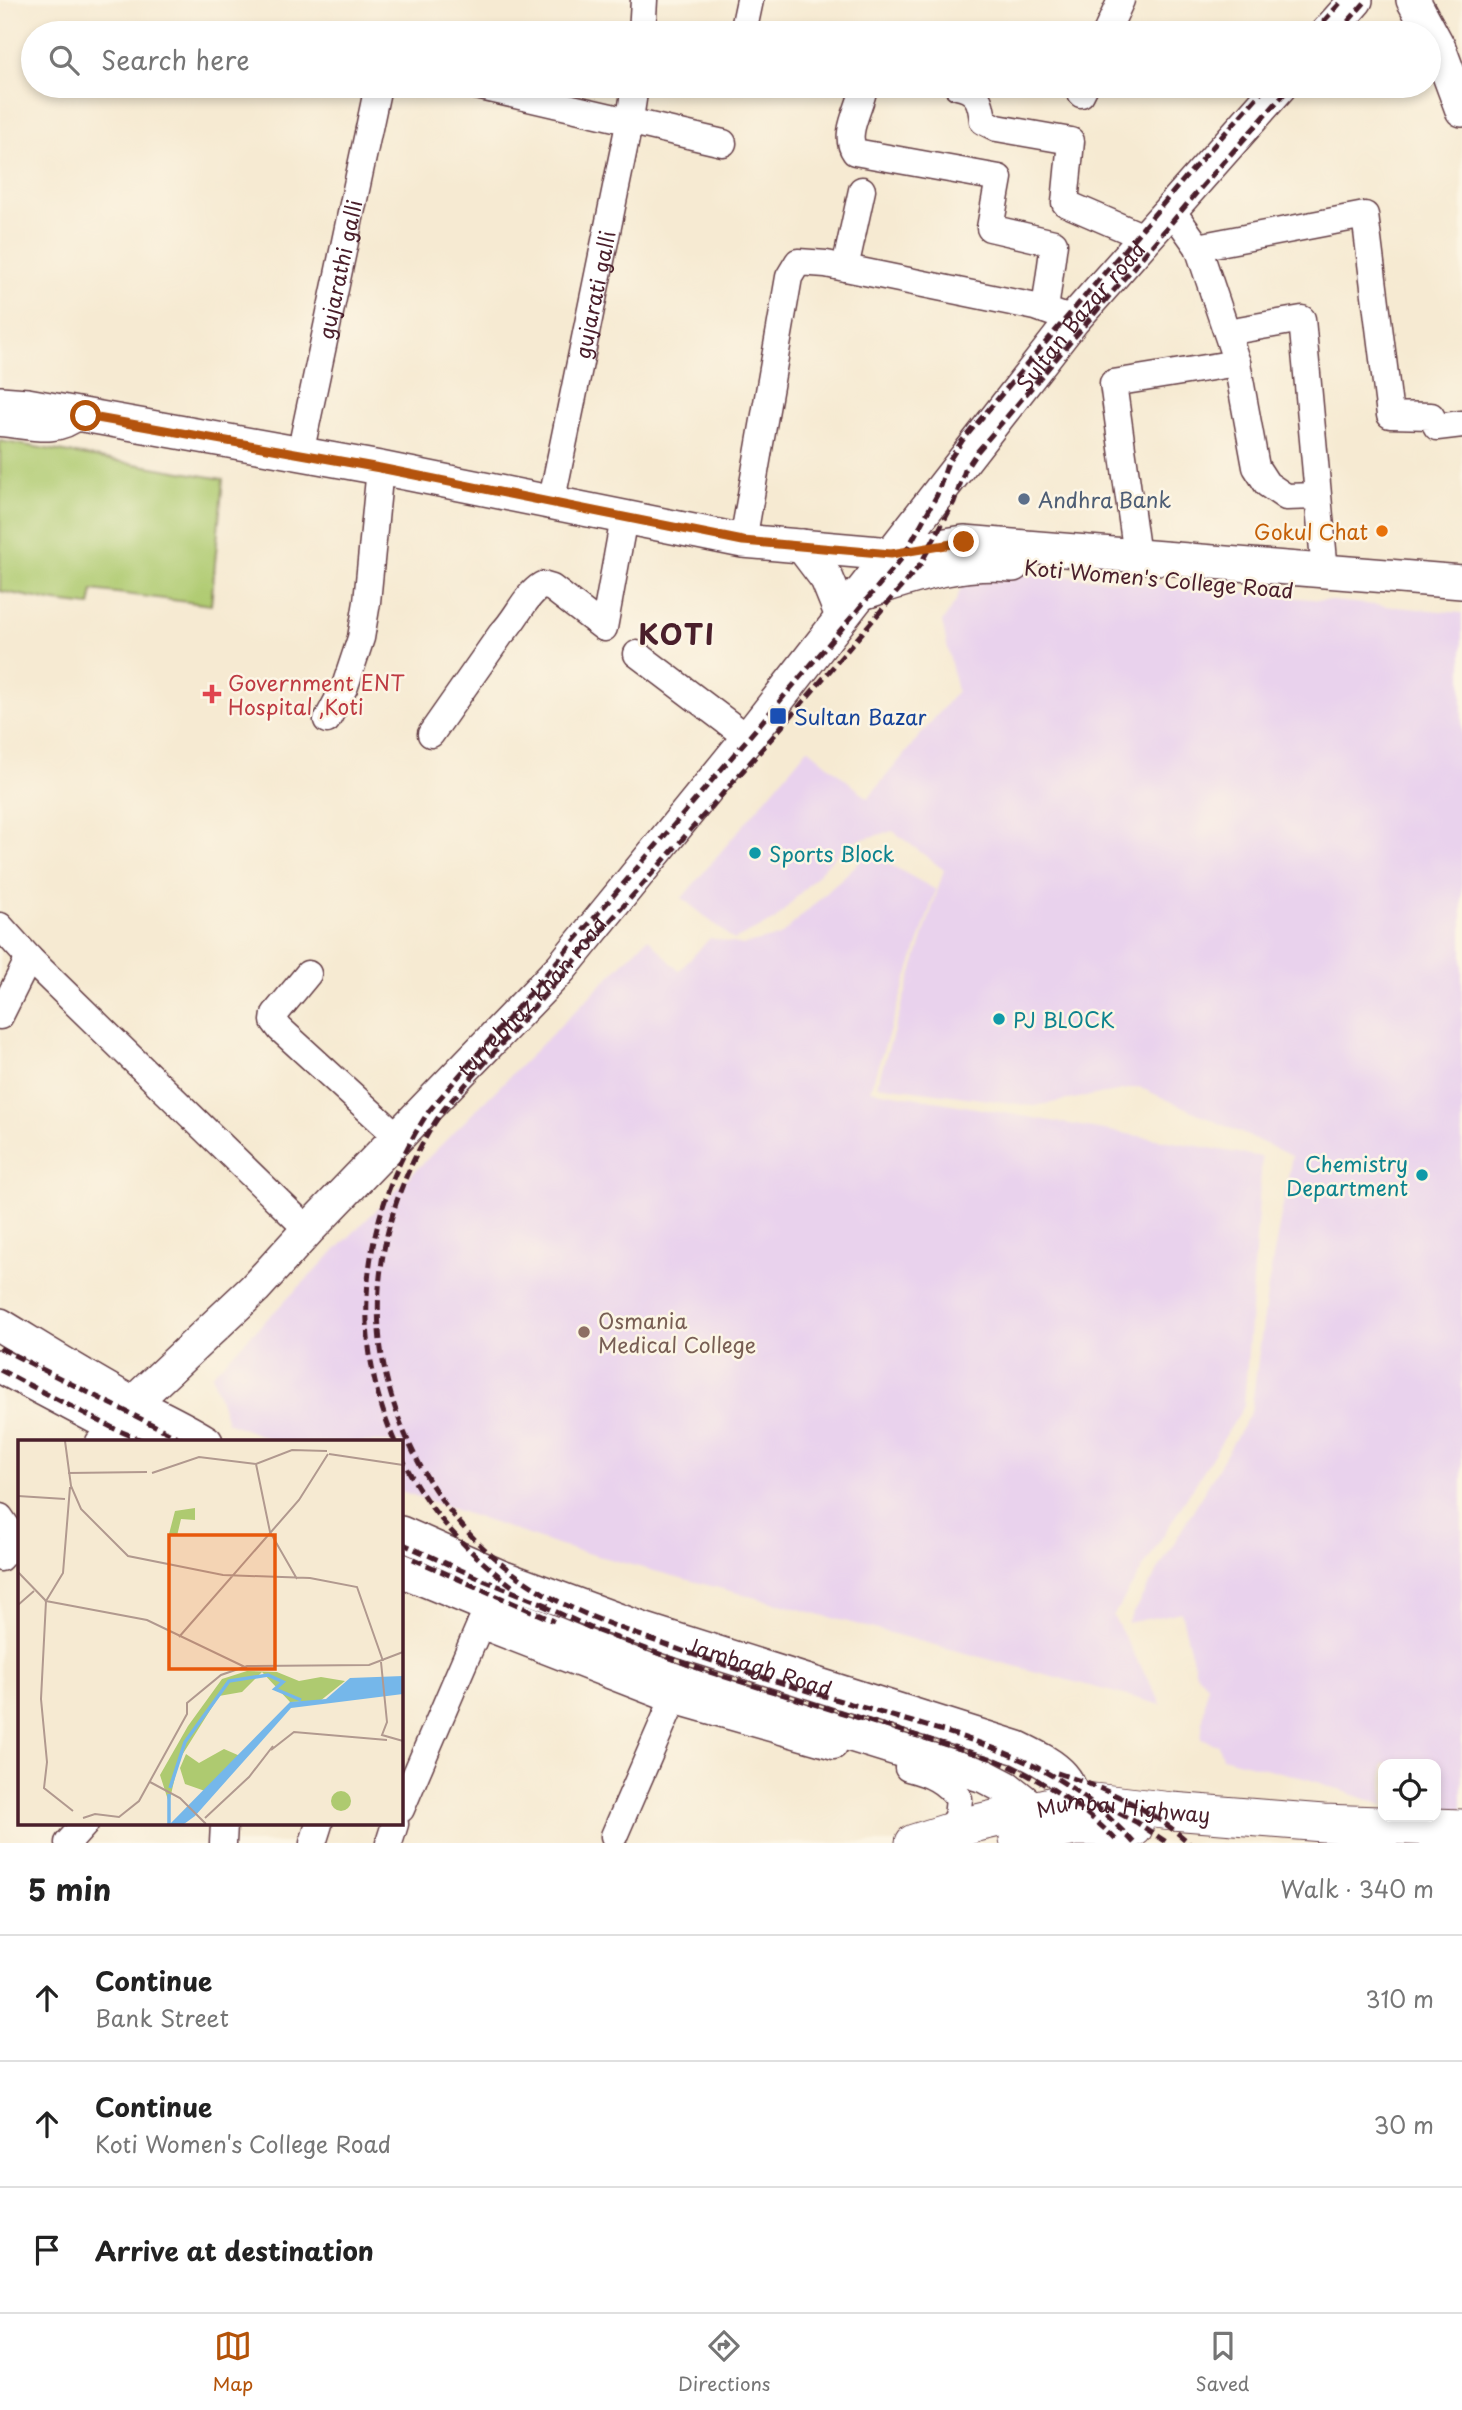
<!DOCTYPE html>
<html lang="en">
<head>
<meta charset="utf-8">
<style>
	:root { --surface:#fff; --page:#f2f2f2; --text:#222; --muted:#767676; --line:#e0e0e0; --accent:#b45309 }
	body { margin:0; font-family:"Playpen Sans",sans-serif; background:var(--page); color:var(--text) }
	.controls { position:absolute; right:21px; bottom:21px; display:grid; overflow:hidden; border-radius:14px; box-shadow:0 4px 10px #0003 }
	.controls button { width:63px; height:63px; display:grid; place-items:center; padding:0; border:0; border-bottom:2px solid var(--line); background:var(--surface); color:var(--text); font:35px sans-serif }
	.stop { position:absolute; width:21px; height:21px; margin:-16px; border:5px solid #b45309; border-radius:50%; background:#fff }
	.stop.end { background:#b45309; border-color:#fff; box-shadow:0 2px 7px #0008 }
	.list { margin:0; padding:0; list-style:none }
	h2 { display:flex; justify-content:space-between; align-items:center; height:91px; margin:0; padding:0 28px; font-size:30px }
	h2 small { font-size:23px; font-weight:400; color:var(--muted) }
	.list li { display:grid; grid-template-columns:46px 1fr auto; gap:21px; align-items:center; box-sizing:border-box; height:126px; padding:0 28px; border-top:2px solid var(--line) }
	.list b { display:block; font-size:26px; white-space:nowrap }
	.list p { margin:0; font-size:23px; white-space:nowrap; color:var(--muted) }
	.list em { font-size:23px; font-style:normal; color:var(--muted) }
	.icon { flex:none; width:38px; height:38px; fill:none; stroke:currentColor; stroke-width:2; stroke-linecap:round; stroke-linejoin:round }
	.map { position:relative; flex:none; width:1462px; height:1843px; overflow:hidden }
	.search { position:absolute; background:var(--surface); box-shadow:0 4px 10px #0003; left:21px; right:21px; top:21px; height:77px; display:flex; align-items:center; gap:18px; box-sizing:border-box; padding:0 24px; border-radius:38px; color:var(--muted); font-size:26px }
	.sheet { height:469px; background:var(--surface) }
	nav { display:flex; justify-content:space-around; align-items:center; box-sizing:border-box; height:98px; border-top:2px solid var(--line); background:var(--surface); font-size:19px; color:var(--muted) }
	nav a { display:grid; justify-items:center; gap:4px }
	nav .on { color:var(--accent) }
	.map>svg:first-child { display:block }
	.built { fill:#e9d2ed }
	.green { fill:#aeca70; stroke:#7c744e; stroke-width:2 }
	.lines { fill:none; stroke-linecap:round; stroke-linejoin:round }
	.minor-casing { stroke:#643d44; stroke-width:29 }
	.major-casing { stroke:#643d44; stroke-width:36 }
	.highway-casing { stroke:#643d44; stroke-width:39 }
	.minor { stroke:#fff; stroke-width:26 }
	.major { stroke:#fff; stroke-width:33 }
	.highway { stroke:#fff; stroke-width:37 }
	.rail { stroke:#4a1f2b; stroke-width:5; stroke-dasharray:10 5; stroke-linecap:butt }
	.route { stroke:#b45309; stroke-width:9 }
	.service-dot { fill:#5c6f8a; stroke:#fcf5e5; stroke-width:2.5 }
	.food-dot { fill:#e8710a; stroke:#fcf5e5; stroke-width:2.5 }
	.health-dot { fill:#e0444e; stroke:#fcf5e5; stroke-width:2.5 }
	.transit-dot { fill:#1a4fb4; stroke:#fcf5e5; stroke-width:2.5 }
	.culture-dot { fill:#0f9aa8; stroke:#fcf5e5; stroke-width:2.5 }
	.education-dot { fill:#8d6e63; stroke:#fcf5e5; stroke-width:2.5 }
	.labels { text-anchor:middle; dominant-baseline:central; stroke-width:5; stroke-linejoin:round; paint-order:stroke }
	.street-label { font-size:21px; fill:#4a1f2b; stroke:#fcf5e5 }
	.service-label { font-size:21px; fill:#4e5e75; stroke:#fcf5e5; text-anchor:start }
	.food-label { font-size:21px; fill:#c56008; stroke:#fcf5e5; text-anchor:end }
	.health-label { font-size:21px; fill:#be3a42; stroke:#fcf5e5; text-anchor:start }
	.transit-label { font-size:21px; fill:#164399; stroke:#fcf5e5; text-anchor:start }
	.culture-label { font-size:21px; fill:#0d838f; stroke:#fcf5e5; text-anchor:start }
	.education-label { font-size:21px; fill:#785e54; stroke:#fcf5e5; text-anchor:start }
	.district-label { font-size:28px; font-weight:bold; letter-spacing:2px; fill:#4a1f2b; stroke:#fcf5e5 }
	.inset-river { fill:none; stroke:#75b7ea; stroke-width:3.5 }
	.inset-road { fill:none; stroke:#b1998f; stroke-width:2 }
	.view { fill:#e8590c; fill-opacity:0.15; stroke:#e8590c; stroke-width:3.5 }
	.inset-edge { fill:none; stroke:#4a1f2b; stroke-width:3.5 }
</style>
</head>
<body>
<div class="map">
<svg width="1462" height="1843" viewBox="0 0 1462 1843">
	<rect width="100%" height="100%" fill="#fcf5e5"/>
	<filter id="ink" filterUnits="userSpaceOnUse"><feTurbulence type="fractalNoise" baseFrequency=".0143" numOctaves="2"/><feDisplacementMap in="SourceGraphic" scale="14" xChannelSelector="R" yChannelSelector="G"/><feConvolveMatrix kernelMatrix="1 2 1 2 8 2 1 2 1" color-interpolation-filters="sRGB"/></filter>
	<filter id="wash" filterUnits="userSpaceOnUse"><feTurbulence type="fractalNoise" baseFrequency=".00686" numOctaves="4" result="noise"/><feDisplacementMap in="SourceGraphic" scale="28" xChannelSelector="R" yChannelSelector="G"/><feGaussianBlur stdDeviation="1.57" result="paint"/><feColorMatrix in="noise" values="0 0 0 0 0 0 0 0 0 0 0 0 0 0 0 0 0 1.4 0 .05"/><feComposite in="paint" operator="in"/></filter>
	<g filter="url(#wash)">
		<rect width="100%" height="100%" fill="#f6ead2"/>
		<g class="built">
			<polygon points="1020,572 1462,613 1462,1815 1436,1815 1436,1764 1383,1764 1383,1805 1308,1779 1222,1757 1218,1745 1201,1739 1207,1685 1196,1673 1181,1612 1127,1623 1251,1412 1268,1286 1292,1156 1139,1087 1034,1106 877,1085 944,870 893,831 847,843 775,920 734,940 682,898 808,748 868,798 957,691 942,622 955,603 965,578"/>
			<polygon points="869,853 936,890 870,1090 1262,1157 1244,1406 1113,1616 1162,1705 560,1546 401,1491 401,1442 277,1442 227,1422 212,1374 648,938 679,971 710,938 742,945 780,936"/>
		</g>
		<polygon class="green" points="0,441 223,479 211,605 93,590 90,606 56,602 0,591"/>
	</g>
	<g filter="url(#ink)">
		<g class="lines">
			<defs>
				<g id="minor">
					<polyline points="642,33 644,0"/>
					<polyline points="743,33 750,0"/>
					<polyline points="1106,33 1121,0"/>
					<polyline points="477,86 723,143"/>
					<path d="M864,86C862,106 842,134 855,152L999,178L990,228L1054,243L1045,310"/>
					<path d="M957,86C978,90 981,102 983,121L997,128L1071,141L1065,203L1146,238"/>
					<polyline points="1081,94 1085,86"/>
					<polyline points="1198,247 1365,215 1390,415 1431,416 1437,427 1462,424"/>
					<polyline points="845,268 862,190"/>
					<polyline points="1227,332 1302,319 1325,572"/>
					<polyline points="1237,363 1256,467 1267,484 1286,497 1317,496"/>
					<path d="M0,423C30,425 55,436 80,415"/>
					<path id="s1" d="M300,454L378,86"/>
					<path id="s2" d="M551,504L630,119L635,86"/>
					<polyline points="743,541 789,277 798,262 826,264 1036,307 1073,320"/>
					<polyline points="1137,556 1113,383 1237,363 1198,247 1171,209"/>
					<polyline points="637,654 748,738"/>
					<polyline points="327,720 345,686 361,638 367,602 380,468"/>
					<path d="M431,734L501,634C517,619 524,596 542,585L552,588L604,628L624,518"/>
					<polyline points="0,926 29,958 308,1230"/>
					<polyline points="308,974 275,1014 274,1021 280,1029 398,1137"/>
					<polyline points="0,1016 29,958"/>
					<polyline points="99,1442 113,1426"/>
					<polyline points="0,1517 16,1540"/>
					<polyline points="0,1558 19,1536"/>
					<polyline points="480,1625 673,1700 834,1746"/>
					<path d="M908,1768C931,1774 945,1780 959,1799L957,1817L946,1833"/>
					<polyline points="401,1809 486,1611"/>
					<polyline points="614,1836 673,1700"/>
					<polyline points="68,1843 85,1824"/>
					<polyline points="223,1843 224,1824"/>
					<polyline points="313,1843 319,1824"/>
					<polyline points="389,1843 395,1824"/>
				</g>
				<g id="major">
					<polyline points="1413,0 1439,48 1462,110"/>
					<polyline points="1327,33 1356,0"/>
					<polyline points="0,403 27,405 380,468 743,541 891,554 964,542 1462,582"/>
					<polyline points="802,546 827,579 842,616"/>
					<path d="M859,594C912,577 957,560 1013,565"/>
					<path d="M0,1325C43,1351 86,1378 130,1402C156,1415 182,1427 206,1442"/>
					<polyline points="0,1366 113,1426 150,1442"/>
					<path id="s3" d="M133,1403L255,1288L308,1230L561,968L748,738L1073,320L1280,86"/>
					<path id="s4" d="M401,1533L501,1577L642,1629L1018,1748C1059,1768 1076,1777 1076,1826"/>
					<polyline points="401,1570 583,1645 680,1682 984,1776 1007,1788 1051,1823"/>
				</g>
				<g id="highway">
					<polyline points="1018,1839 1076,1827 1134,1828"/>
					<path id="s5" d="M914,1843L977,1823L1076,1800L1172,1811L1323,1823L1462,1828"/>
				</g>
			</defs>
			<use href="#minor" class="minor-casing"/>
			<use href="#major" class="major-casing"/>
			<use href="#highway" class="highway-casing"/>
			<use href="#minor" class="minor"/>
			<use href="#major" class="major"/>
			<use href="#highway" class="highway"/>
			<g class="rail">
				<polyline points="1313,33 1343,0"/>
				<polyline points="1338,33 1367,0"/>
				<polyline points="0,1348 187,1442"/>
				<polyline points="0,1370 115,1429 146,1442"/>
				<path d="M395,1442C346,1331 363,1211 429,1111L903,557L937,495L948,462L962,441L1185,178L1267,86"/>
				<path d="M401,1455C425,1509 466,1551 512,1586"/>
				<polyline points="401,1543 483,1580 552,1607"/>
				<polyline points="413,1559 554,1621"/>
				<path d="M542,1605L595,1630L706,1671L996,1760C1043,1780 1083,1806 1119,1843"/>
				<path d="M1057,1773C1105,1788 1152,1809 1189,1843"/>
				<polyline points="1105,1806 1136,1822 1168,1843"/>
				<path d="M1134,1843C1061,1762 985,1743 885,1714C817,1694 750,1674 683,1651C645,1637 606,1624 570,1607C473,1562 406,1472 384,1367C366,1278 392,1182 444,1109L786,722L920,565L954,502L965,470L977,452L1199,190L1291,86"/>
			</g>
		</g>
	</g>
	<g class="lines" filter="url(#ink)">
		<polyline class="route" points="86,416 380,468 743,541 891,554 964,542"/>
	</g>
	<circle class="service-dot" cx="1024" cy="499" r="7"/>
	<circle class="food-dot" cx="1382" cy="531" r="7"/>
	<path class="health-dot" d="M208.5 683.5h7v7h7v7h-7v7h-7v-7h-7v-7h7z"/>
	<rect class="transit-dot" x="769" y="707" width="18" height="18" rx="3.5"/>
	<g class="culture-dot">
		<circle cx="755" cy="853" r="7"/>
		<circle cx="999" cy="1019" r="7"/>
		<circle cx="1422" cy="1175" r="7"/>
	</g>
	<circle class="education-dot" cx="584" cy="1332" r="7"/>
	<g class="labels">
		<g class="street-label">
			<text stroke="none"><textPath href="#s1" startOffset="189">gujarathi galli</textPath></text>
			<text stroke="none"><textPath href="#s2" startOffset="214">gujarati galli</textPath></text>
			<text stroke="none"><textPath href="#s3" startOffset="1444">Sultan Bazar road</textPath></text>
			<text transform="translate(1159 578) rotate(5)">Koti Women's College Road</text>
			<text stroke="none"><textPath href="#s3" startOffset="570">turrebhaz khan road</textPath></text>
			<text stroke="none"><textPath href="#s4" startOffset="382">Jambagh Road</textPath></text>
			<text stroke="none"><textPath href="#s5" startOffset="215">Mumbai Highway</textPath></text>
		</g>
		<g class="service-label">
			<text x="1038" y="499">Andhra Bank</text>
		</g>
		<g class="food-label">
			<text x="1368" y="531">Gokul Chat</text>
		</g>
		<g class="health-label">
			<text x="228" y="682">Government ENT<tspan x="228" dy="24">Hospital ,Koti</tspan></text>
		</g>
		<g class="transit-label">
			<text x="794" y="716">Sultan Bazar</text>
		</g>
		<g class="culture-label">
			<text x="769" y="853">Sports Block</text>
			<text x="1013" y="1019">PJ BLOCK</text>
			<text x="1408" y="1163" text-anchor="end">Chemistry<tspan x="1408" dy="24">Department</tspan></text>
		</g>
		<g class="education-label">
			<text x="598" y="1320">Osmania<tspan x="598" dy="24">Medical College</tspan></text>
		</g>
		<g class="district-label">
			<text x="677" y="633">KOTI</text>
		</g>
	</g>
	<g transform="translate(18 1440)">
		<rect width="385" height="385" fill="#f6ead2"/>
		<path d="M177,68V80L163,79L159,96L151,94L157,71ZM229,231L259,232L281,241L303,237L327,241L302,261L272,262L244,232L224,252L201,256L161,320L151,363L142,335L170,286L204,239ZM206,309L222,316L187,351L167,344L162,328L168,314L181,323ZM313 361a10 10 0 1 1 20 0a10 10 0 1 1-20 0Z" fill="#aeca70"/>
		<path d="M385,236V254L273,268L177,376L166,384H152L272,262L308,259L332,238Z" fill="#75b7ea"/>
		<path class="inset-river" d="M152,348L167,302L211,241L250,235L265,242L257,249L283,260M151,384V354"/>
		<path class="inset-road" d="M47,1L53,46L63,69L110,116L205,135L292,138L339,147L365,221M311,14L385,25M238,24L252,92L279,139M50,33L129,32M134,33L181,17L238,24L274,10L309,11M52,47L45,133L28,161L129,180L229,228M0,56L47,59M0,132L28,161L23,259L29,322L26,348L55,371M0,165L16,151M161,197L281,60L310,14M363,222L369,282L364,295L385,301M253,310L276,292L369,300M132,342L162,358L188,384M65,378L77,374L101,377L121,361L169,274V263L203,235L229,226L351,225L385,212M187,378L231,337L255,306"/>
		<path class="view" d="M151,95H257V229H151Z"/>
		<rect width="385" height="385" class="inset-edge"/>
	</g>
</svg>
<div class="controls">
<button><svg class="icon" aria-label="locate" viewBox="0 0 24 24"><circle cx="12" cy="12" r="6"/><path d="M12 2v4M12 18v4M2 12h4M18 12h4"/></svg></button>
</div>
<div class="stop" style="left:86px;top:416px"></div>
<div class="stop end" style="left:964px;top:542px"></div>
<div class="search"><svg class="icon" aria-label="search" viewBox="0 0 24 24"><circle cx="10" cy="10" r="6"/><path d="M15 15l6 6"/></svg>Search here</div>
</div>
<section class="sheet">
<h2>5 min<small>Walk · 340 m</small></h2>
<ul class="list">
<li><svg class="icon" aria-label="ahead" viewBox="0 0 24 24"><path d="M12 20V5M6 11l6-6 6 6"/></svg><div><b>Continue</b><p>Bank Street</p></div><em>310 m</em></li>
<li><svg class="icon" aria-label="ahead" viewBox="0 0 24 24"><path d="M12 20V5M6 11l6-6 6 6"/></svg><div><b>Continue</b><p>Koti Women's College Road</p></div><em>30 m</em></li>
<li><svg class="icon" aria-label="arrive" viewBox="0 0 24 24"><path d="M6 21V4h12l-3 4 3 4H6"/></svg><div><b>Arrive at destination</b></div></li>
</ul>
</section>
<nav>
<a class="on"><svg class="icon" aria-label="map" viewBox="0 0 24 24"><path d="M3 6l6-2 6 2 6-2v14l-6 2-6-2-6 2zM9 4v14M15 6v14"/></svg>Map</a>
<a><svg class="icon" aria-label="directions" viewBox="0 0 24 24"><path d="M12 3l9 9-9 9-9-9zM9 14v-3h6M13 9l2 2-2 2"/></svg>Directions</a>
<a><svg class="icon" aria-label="saved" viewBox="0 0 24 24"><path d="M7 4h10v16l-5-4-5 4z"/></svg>Saved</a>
</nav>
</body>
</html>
